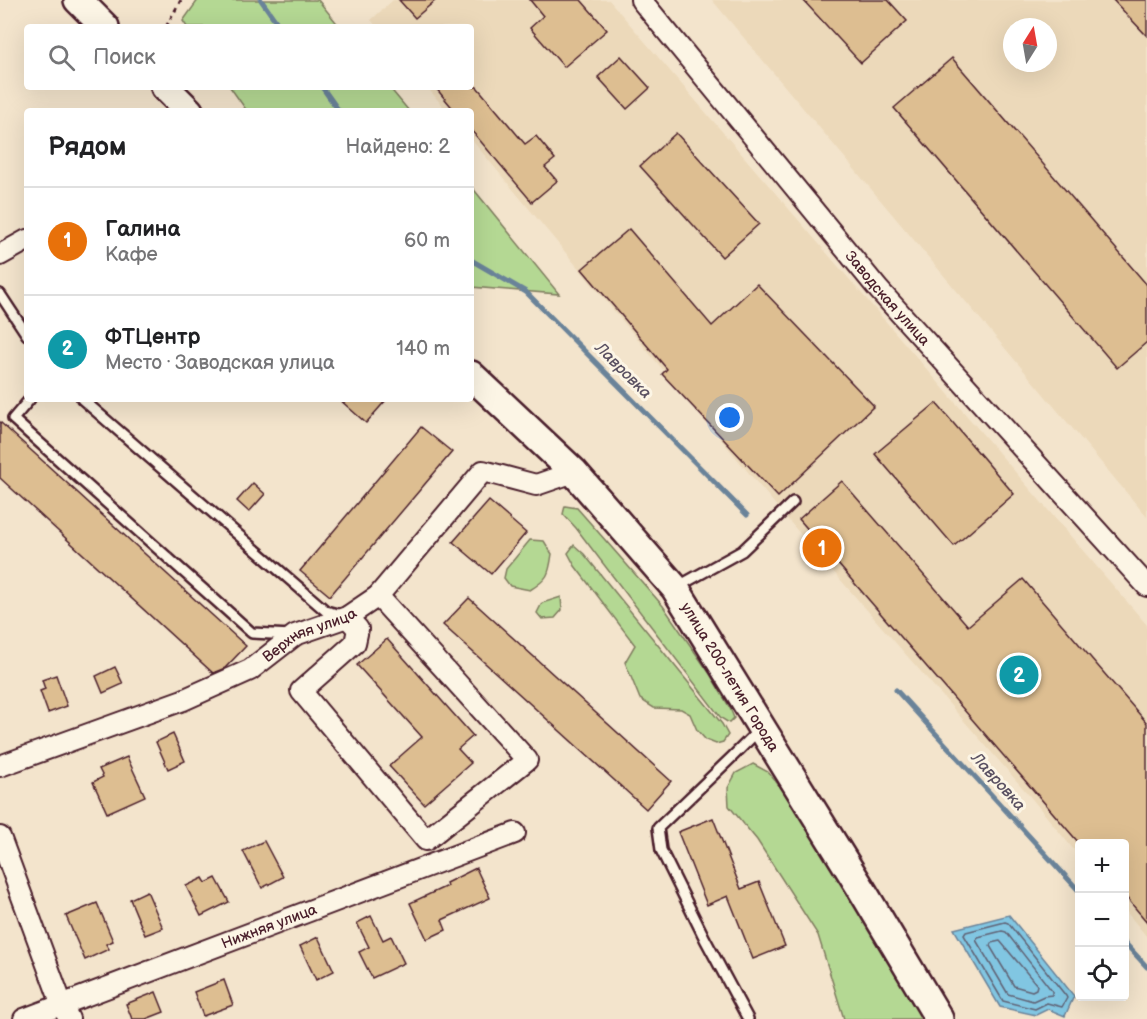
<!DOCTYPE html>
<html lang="ru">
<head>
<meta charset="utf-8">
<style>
	:root { --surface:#fff; --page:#f2f2f2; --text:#202124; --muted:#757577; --line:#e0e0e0; --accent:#db2777 }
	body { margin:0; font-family:"Balsamiq Sans",sans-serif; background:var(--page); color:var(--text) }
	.controls { position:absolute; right:18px; bottom:18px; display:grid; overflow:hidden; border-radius:6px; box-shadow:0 6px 24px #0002 }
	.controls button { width:54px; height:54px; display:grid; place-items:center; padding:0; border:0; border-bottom:2px solid var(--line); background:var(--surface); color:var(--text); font:30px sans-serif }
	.compass { position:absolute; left:1003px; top:18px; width:54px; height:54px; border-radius:50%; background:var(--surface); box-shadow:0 6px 24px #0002; rotate:11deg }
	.you { position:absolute; left:730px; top:418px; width:21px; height:21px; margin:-15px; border:4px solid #fff; border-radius:50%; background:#1a73e8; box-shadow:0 0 0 9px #1a73e833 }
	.badge { display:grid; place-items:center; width:39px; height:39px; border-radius:50%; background:var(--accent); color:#fff; font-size:20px; font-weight:700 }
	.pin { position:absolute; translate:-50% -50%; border:3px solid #fff; box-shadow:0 2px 6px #0006 }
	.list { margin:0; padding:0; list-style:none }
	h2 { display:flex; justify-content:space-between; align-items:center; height:78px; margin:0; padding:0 24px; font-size:26px }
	h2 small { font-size:20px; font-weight:400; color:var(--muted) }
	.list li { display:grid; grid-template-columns:39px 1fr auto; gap:18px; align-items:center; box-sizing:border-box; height:108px; padding:0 24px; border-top:2px solid var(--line) }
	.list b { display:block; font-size:22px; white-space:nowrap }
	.list p { margin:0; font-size:20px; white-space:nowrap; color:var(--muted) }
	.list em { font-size:20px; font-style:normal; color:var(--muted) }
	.icon { flex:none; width:33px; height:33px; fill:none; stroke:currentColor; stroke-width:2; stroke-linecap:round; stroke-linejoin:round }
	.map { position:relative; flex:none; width:1147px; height:1019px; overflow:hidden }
	.search { position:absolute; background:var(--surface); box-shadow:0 6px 24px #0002; left:24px; top:24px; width:450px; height:66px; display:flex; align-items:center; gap:15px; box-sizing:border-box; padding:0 21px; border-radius:6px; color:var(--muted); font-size:22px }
	.panel { position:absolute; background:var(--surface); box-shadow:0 6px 24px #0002; left:24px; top:108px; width:450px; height:294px; border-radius:6px }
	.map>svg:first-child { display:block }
	.built { fill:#ecd9ba; fill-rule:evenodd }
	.green { fill:#b4d893; stroke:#7f7c5f; stroke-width:1.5 }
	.water { fill:#81c6e2; stroke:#6b8399; stroke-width:1.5 }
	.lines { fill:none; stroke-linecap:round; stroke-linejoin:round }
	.shore { stroke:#606274; stroke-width:1.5 }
	.stream { stroke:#6b8399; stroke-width:5 }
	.building { fill:#ddbe91; stroke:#4a1f2b; stroke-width:1.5 }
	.lane-casing { stroke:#4a1f2b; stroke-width:14 }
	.street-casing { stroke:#4a1f2b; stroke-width:24 }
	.secondary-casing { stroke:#4a1f2b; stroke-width:32 }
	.path { stroke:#4a1f2b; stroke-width:3; stroke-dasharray:4.5 4.5; stroke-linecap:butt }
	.lane { stroke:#fcf5e5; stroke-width:9 }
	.street { stroke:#fcf5e5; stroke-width:20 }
	.secondary { stroke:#fcf5e5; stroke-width:27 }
	.labels { text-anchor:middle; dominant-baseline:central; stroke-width:6; stroke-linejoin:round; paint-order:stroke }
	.street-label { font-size:15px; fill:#4a1f2b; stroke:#fcf5e5 }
	.water-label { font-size:16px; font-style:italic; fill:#5a5162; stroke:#fcf5e5 }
</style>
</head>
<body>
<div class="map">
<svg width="1147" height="1019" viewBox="0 0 1147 1019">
	<rect width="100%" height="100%" fill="#f3e4cc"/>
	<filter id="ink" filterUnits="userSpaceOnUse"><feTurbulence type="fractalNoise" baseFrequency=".0167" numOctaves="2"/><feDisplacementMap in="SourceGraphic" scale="12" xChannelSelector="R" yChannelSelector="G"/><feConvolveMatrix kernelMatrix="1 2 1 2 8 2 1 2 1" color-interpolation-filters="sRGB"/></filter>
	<g filter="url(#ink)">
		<g class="built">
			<polygon points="393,0 609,0 1147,625 1147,937 1125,910 1124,844 1080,844 1079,856 1028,794 789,521 471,139 471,111 447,111 427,87 471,87 471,27 377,27 371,20"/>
			<path d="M712,0H1147V517ZM1012,27H1048V63H1012Z"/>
		</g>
		<g class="green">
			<polygon points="198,0 318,0 340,27 187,27 183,21"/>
			<polygon points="230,87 389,87 409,111 247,111"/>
			<polygon points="471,186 559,294 471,287"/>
			<polygon points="565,506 577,508 663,606 710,674 730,708 734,718 729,723 721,718 576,528 563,514"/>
			<path d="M530,540L544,541L552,554C549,575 548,579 530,590L510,586L504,578L506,569Z"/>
			<polygon points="574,545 584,554 722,724 728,735 723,742 716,744 706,740 697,730 690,714 681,709 654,708 640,699 625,662 635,645 575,566 568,553"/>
			<polygon points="561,597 562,610 555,618 542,619 537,613 542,603"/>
			<polygon points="753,764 768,772 791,800 923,1019 844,1019 818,935 757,840 729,806 728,788 736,773"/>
		</g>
		<polygon class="water" points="1009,915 1074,996 1065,1016 1048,1009 1036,1015 1000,1007 954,929"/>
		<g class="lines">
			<g class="shore">
				<polygon points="1005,922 1008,923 1066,996 1067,998 1062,1007 1047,1003 1035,1009 1003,1001 964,935 966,932"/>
				<polygon points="1002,931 1006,932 1052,991 1052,995 1044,996 1033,1001 1008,994 976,940 978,937"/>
				<polygon points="1000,941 1037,985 1036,989 1032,991 1014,986 990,946 991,943"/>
			</g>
			<g class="stream">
				<polyline points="261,0 280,27"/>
				<polyline points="322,87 339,111"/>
				<polyline points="471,260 526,292 747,515"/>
				<polyline points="896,690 1080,892"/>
				<polyline points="1124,942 1147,967"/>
			</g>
		</g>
		<g class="building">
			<polygon points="399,0 436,0 415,18"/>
			<polygon points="530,0 581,0 607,30 564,67 530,28 543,16"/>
			<polygon points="803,0 888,0 907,21 861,63"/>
			<polygon points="1113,0 1147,0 1147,36"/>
			<polygon points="621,56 650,88 627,109 598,77"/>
			<polygon points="952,58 1147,285 1147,342 1117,368 894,108"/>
			<polygon points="435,87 477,87 525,144 536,136 555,159 545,167 557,181 532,202 471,130 471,111 455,111"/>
			<polygon points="676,133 759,224 722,257 640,166"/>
			<polygon points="629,229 712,326 757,284 874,406 778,497 662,374 667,369 582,269"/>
			<polygon points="339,399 387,399 366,423"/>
			<polygon points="936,403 1014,494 954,546 875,454"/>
			<polygon points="0,422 246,646 225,668 213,673 0,478"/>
			<polygon points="421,427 452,452 330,596 300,571"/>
			<polygon points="842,481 968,626 1023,579 1147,723 1147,922 1125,896 1125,843 1079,843 799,519"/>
			<polygon points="253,483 265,494 249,512 237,501"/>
			<polygon points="489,501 526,533 491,574 453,542"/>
			<polygon points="469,598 671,781 646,809 443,625"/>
			<polygon points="387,639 473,736 458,749 471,763 424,804 389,766 422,737 357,665"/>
			<polygon points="115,667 123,684 103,693 96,676"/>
			<polygon points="56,675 67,706 48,713 40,691 45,689 42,680"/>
			<polygon points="173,734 185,761 168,769 156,742"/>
			<polygon points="127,757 145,796 107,813 93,782 103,777 99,769"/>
			<polygon points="713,818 741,889 759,882 785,946 753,959 728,896 707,905 678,832"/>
			<polygon points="264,841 283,877 262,888 243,851"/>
			<polygon points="476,868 490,898 442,920 446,930 427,939 410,903 447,886 446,883"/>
			<polygon points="203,878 206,883 216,878 229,902 201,916 186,886"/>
			<polygon points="147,891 163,928 145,935 130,899"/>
			<polygon points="97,903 113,941 106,944 109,949 85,960 66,916"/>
			<polygon points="371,916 383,940 391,936 404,963 372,978 359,952 369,947 357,923"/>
			<polygon points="318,937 334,971 316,980 300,946"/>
			<polygon points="224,980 233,1005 203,1016 194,992"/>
			<polygon points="156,992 164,1012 146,1019 132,1019 126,1004"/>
		</g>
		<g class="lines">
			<defs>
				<g id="lane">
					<polyline points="0,294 27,335"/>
					<polyline points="30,399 13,419 252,633 292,635"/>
					<polyline points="82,399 326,611 341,615"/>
					<polyline points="677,587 742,551 793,502"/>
					<polyline points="748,1019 705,939 661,850 658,828 732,757 760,729"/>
				</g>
				<g id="street">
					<path id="s1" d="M641,0L879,290L1147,586"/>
					<polyline points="0,255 27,240"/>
					<polyline points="347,617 358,629 355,643 301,691 426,840 527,760 378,596"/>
					<path id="s2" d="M0,766L183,700L250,670L295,635L347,617L378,596L483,471L536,485L574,472"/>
					<polyline points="0,837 62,1005 69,1019"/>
					<path id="s3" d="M24,1019L515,833"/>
				</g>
				<g id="secondary">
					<polyline points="78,0 105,27"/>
					<polyline points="165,87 189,111"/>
					<path id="s4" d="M471,375L574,472L675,588L862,890L939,1019"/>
				</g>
			</defs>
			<use href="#lane" class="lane-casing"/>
			<use href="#street" class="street-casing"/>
			<use href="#secondary" class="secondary-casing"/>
			<polyline class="path" points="166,27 181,0"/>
			<use href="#lane" class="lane"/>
			<use href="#street" class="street"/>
			<use href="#secondary" class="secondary"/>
		</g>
	</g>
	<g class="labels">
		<g class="street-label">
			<text stroke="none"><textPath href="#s1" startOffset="387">Заводская улица</textPath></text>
			<text stroke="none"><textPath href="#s2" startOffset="338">Верхняя улица</textPath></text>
			<text stroke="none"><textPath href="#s4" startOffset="400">улица 200-летия Города</textPath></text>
			<text stroke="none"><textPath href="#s3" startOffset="262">Нижняя улица</textPath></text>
		</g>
		<g class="water-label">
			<text transform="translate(623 371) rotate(45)">Лавровка</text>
			<text transform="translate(998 782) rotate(48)">Лавровка</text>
		</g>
	</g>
</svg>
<div class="controls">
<button>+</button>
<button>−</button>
<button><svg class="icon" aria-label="locate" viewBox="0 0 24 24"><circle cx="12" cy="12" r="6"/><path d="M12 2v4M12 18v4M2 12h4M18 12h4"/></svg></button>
</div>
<svg class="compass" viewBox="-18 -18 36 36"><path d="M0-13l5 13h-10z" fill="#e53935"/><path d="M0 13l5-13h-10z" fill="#757577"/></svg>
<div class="you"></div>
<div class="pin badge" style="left:822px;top:548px;background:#e8710a">1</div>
<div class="pin badge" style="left:1019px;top:675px;background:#0f9aa8">2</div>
<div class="search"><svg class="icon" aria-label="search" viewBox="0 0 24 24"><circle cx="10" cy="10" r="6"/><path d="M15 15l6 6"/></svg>Поиск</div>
<section class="panel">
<h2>Рядом<small>Найдено: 2</small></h2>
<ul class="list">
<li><span class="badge" style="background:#e8710a">1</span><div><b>Галина</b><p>Кафе</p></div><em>60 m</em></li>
<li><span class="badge" style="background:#0f9aa8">2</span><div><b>ФТЦентр</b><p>Место · Заводская улица</p></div><em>140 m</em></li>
</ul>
</section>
</div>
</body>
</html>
